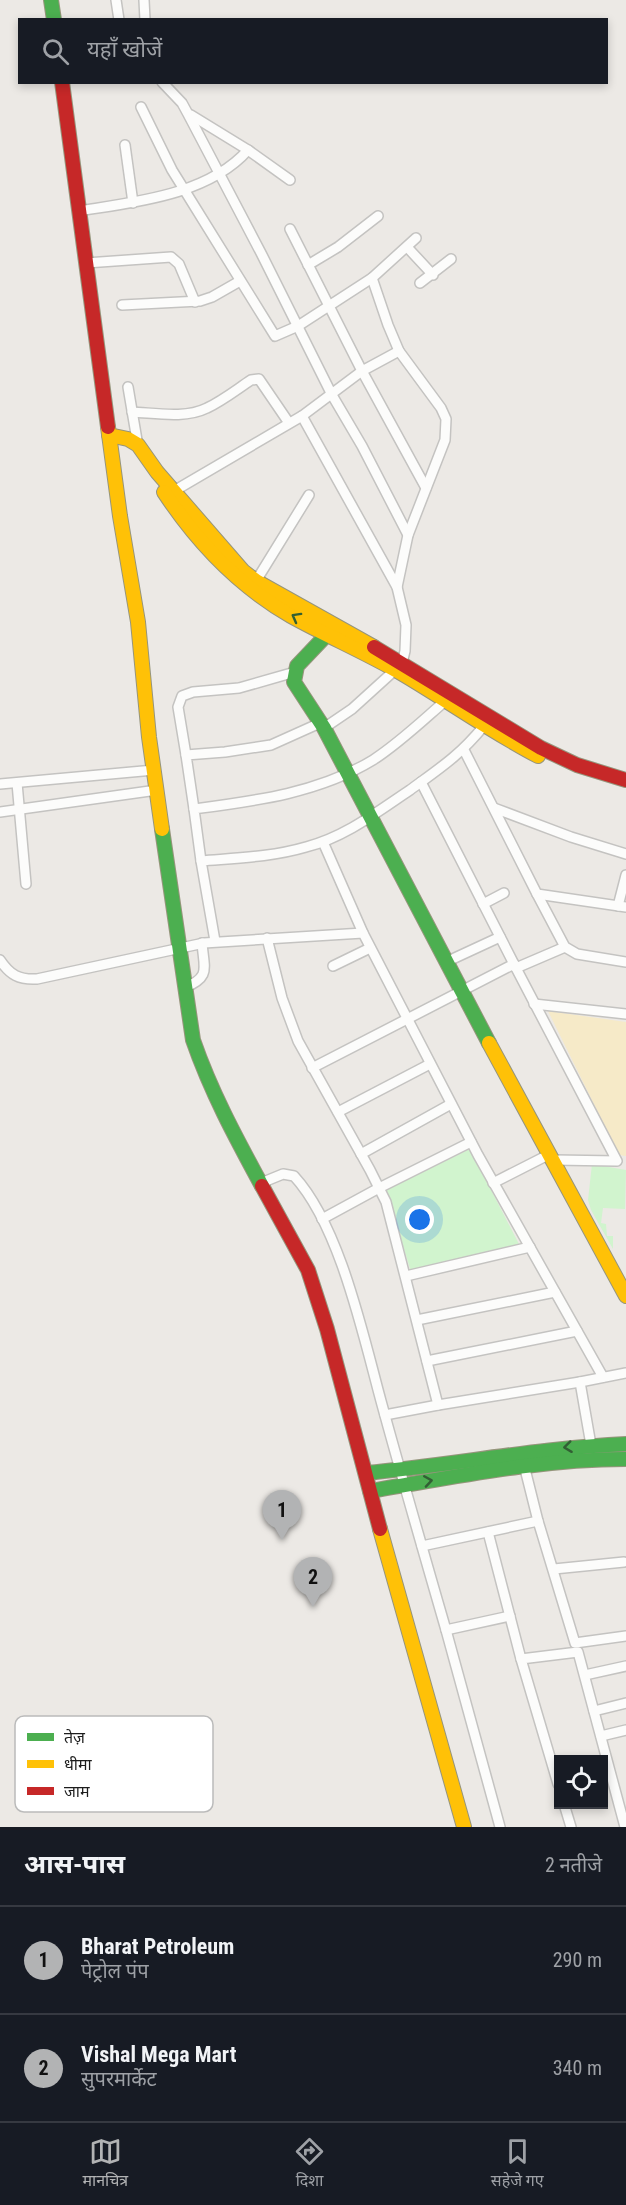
<!DOCTYPE html>
<html lang="hi">
<head>
<meta charset="utf-8">
<style>
	:root { --surface:#171b24; --page:#242831; --text:#f1f3f6; --muted:#9ea1a6; --line:#363941; --accent:#b2b3b4 }
	body { margin:0; font-family:"Roboto Condensed","Noto Sans Devanagari",sans-serif; background:var(--page); color:var(--text) }
	.controls { position:absolute; right:18px; bottom:18px; display:grid; overflow:hidden; border-radius:0px; box-shadow:0 3px 9px #0003 }
	.controls button { width:54px; height:54px; display:grid; place-items:center; padding:0; border:0; border-bottom:2px solid var(--line); background:var(--surface); color:var(--text); font:30px sans-serif }
	.you { position:absolute; left:420px; top:1220px; width:21px; height:21px; margin:-15px; border:4px solid #fff; border-radius:50%; background:#1a73e8; box-shadow:0 0 0 9px #1a73e833 }
	.badge { display:grid; place-items:center; width:39px; height:39px; border-radius:50%; background:var(--accent); color:#111; font-size:20px; font-weight:700 }
	.pin { position:absolute; translate:-50% -50px; filter:drop-shadow(0 2px 3px #0008) }
	.pin::after { content:''; position:absolute; top:32px; width:21px; height:18px; background:inherit; clip-path:polygon(0 0,100% 0,50% 100%) }
	.list { margin:0; padding:0; list-style:none }
	h2 { display:flex; justify-content:space-between; align-items:center; height:78px; margin:0; padding:0 24px; font-size:26px }
	h2 small { font-size:20px; font-weight:400; color:var(--muted) }
	.list li { display:grid; grid-template-columns:39px 1fr auto; gap:18px; align-items:center; box-sizing:border-box; height:108px; padding:0 24px; border-top:2px solid var(--line) }
	.list b { display:block; font-size:22px; white-space:nowrap }
	.list p { margin:0; font-size:20px; white-space:nowrap; color:var(--muted) }
	.list em { font-size:20px; font-style:normal; color:var(--muted) }
	.icon { flex:none; width:33px; height:33px; fill:none; stroke:currentColor; stroke-width:2; stroke-linecap:round; stroke-linejoin:round }
	.map { position:relative; flex:none; width:626px; height:1827px; overflow:hidden }
	.search { position:absolute; background:var(--surface); box-shadow:0 3px 9px #0003; left:18px; right:18px; top:18px; height:66px; display:flex; align-items:center; gap:15px; box-sizing:border-box; padding:0 21px; border-radius:0px; color:var(--muted); font-size:22px }
	.sheet { height:294px; background:var(--surface) }
	nav { display:flex; justify-content:space-around; align-items:center; box-sizing:border-box; height:84px; border-top:2px solid var(--line); background:var(--surface); font-size:16px; color:var(--muted) }
	nav a { display:grid; justify-items:center; gap:3px }
	nav .on { color:var(--accent) }
	.map>svg:first-child { display:block }
	.sand { fill:#f6eac8 }
	.park { fill:#d1f4ce }
	.lines { fill:none; stroke-linecap:round; stroke-linejoin:round }
	.street-casing { stroke:#c4c3c1; stroke-width:12 }
	.fast-casing { stroke:#96957c; stroke-width:16 }
	.slow-casing { stroke:#96957c; stroke-width:16 }
	.jam-casing { stroke:#96957c; stroke-width:16 }
	.street { stroke:#fcfcfb; stroke-width:9 }
	.fast { stroke:#4caf50; stroke-width:14 }
	.slow { stroke:#ffc107; stroke-width:14 }
	.jam { stroke:#c62828; stroke-width:14 }
	.oneway { stroke:#325f34 }
	.key { fill:#fff; stroke:#bbb; stroke-width:1.5 }
	.key-label { font-size:16px; fill:#1d1d1d }
</style>
</head>
<body>
<div class="map">
<svg width="626" height="1827" viewBox="0 0 626 1827">
	<rect width="100%" height="100%" fill="#ece9e5"/>
	<polygon class="sand" points="548,1011 626,1022 626,1156 619,1155"/>
	<g class="park">
		<polygon points="470,1149 521,1248 411,1272 386,1190"/>
		<polygon points="592,1164 626,1170 625,1209 603,1208 601,1223 606,1224 607,1236 613,1236 613,1249 591,1210 588,1200"/>
	</g>
	<g class="lines">
		<defs>
			<g id="street">
				<polyline points="116,0 119,20"/>
				<polyline points="144,0 145,20"/>
				<polyline points="162,82 182,103 188,114 261,253 332,395 362,446 408,535"/>
				<polyline points="141,107 172,170 275,336 298,326 372,278 416,238"/>
				<polyline points="191,115 248,150 290,180"/>
				<polyline points="125,145 133,203"/>
				<path d="M79,211C135,202 208,195 248,150"/>
				<polyline points="290,229 362,371 426,488"/>
				<polyline points="407,247 433,275"/>
				<polyline points="86,263 171,257 179,264 195,302"/>
				<polyline points="308,265 338,247 378,216"/>
				<polyline points="372,278 388,325 399,351 441,408 446,419 445,440 408,535 397,587"/>
				<polyline points="420,283 451,259"/>
				<polyline points="122,305 200,301 212,297 240,281"/>
				<polyline points="128,387 138,446"/>
				<path d="M132,412C155,413 185,419 207,408C222,401 236,390 251,380L259,379L289,423"/>
				<polyline points="302,416 397,587 406,625 405,651 402,663"/>
				<polyline points="174,491 302,416 362,371 399,351"/>
				<polyline points="256,581 309,495"/>
				<polyline points="324,728 352,709 395,670"/>
				<polyline points="464,750 537,894 626,907"/>
				<polyline points="186,755 178,707 182,696 193,692 239,688 295,672"/>
				<polyline points="421,782 516,968 565,947"/>
				<polyline points="17,783 26,884"/>
				<polyline points="0,784 154,770"/>
				<polyline points="494,808 571,837 626,854"/>
				<polyline points="194,809 186,755 225,752 271,745 320,723"/>
				<polyline points="0,812 157,790"/>
				<polyline points="323,842 363,933"/>
				<path d="M201,861L194,809C255,801 319,793 373,760C398,744 421,722 444,702"/>
				<polyline points="537,894 565,947 577,954 626,962"/>
				<polyline points="483,904 504,893"/>
				<polyline points="618,906 626,875"/>
				<polyline points="267,938 282,998 298,1041 370,1170 386,1202 438,1405 580,1382"/>
				<path d="M215,941L201,861C236,858 272,857 306,847C345,837 377,812 410,790C440,768 459,756 483,727"/>
				<path d="M0,960C10,975 19,980 37,979L204,943L363,933L478,1155L603,1377"/>
				<polyline points="446,962 500,937"/>
				<polyline points="333,966 370,948"/>
				<polyline points="516,968 617,1161 554,1160"/>
				<path d="M184,988C211,977 204,969 202,943"/>
				<polyline points="534,1004 626,1014"/>
				<polyline points="312,1068 514,964"/>
				<polyline points="338,1112 430,1064"/>
				<polyline points="361,1154 451,1104"/>
				<path d="M261,1183L283,1174L294,1176C340,1226 363,1335 381,1401C402,1478 424,1554 446,1630L510,1616"/>
				<polyline points="493,1183 550,1154"/>
				<polyline points="322,1219 379,1188 471,1142"/>
				<polyline points="406,1276 530,1247"/>
				<polyline points="417,1320 555,1292"/>
				<polyline points="427,1361 577,1331"/>
				<polyline points="385,1415 438,1405"/>
				<polyline points="591,1445 580,1382 626,1373"/>
				<polyline points="523,1461 538,1521 575,1643 626,1636"/>
				<polyline points="488,1532 521,1659"/>
				<polyline points="422,1546 538,1521"/>
				<polyline points="554,1569 624,1562"/>
				<polyline points="446,1630 500,1827"/>
				<polyline points="585,1675 626,1666"/>
				<polyline points="594,1711 626,1703"/>
				<polyline points="601,1736 626,1730"/>
				<polyline points="558,1784 521,1659 578,1652 625,1827"/>
				<polyline points="564,1804 571,1827"/>
			</g>
			<g id="fast">
				<polyline points="51,0 54,20"/>
				<polyline points="335,626 297,666 294,682 324,728 489,1043"/>
				<path d="M162,829L193,1040C211,1092 236,1138 262,1186"/>
				<path d="M366,1473C453,1465 539,1448 626,1444"/>
				<path d="M370,1491C455,1477 540,1459 626,1459"/>
			</g>
			<g id="slow">
				<polyline points="108,427 120,516 138,622 149,737 162,829"/>
				<polyline points="109,435 128,439 138,445 157,472 243,571 256,581 374,647"/>
				<path d="M164,492C197,542 239,586 291,616C327,636 365,652 401,673C447,700 490,731 538,756"/>
				<polyline points="489,1043 626,1296"/>
				<polyline points="380,1529 464,1827"/>
			</g>
			<g id="jam">
				<polyline points="62,82 108,427"/>
				<polyline points="374,647 541,748 577,765 626,780"/>
				<polyline points="262,1186 308,1270 327,1329 380,1529"/>
			</g>
		</defs>
		<use href="#street" class="street-casing"/>
		<use href="#fast" class="fast-casing"/>
		<use href="#slow" class="slow-casing"/>
		<use href="#jam" class="jam-casing"/>
		<use href="#street" class="street"/>
		<use href="#fast" class="fast"/>
		<use href="#slow" class="slow"/>
		<use href="#jam" class="jam"/>
	</g>
	<defs><path id="oneway-chevron" d="M-2-3.5L2.5 0L-2 3.5" fill="none" stroke-width="1.6" stroke-linecap="round" stroke-linejoin="round" transform="scale(1.5)"/></defs>
	<g class="oneway">
		<use href="#oneway-chevron" transform="translate(296 617) rotate(-151)"/>
		<use href="#oneway-chevron" transform="translate(568 1447) rotate(173)"/>
		<use href="#oneway-chevron" transform="translate(428 1481) rotate(-9)"/>
	</g>
	<rect x="15" y="1716" width="198" height="96" rx="9" class="key"/>
	<rect x="27" y="1733" width="27" height="8" fill="#4caf50"/>
	<rect x="27" y="1760" width="27" height="8" fill="#ffc107"/>
	<rect x="27" y="1787" width="27" height="8" fill="#c62828"/>
	<g class="key-label">
		<text x="64" y="1743">तेज़</text>
		<text x="64" y="1770">धीमा</text>
		<text x="64" y="1797">जाम</text>
	</g>
</svg>
<div class="controls">
<button><svg class="icon" aria-label="locate" viewBox="0 0 24 24"><circle cx="12" cy="12" r="6"/><path d="M12 2v4M12 18v4M2 12h4M18 12h4"/></svg></button>
</div>
<div class="you"></div>
<div class="pin badge" style="left:282px;top:1540px">1</div>
<div class="pin badge" style="left:313px;top:1607px">2</div>
<div class="search"><svg class="icon" aria-label="search" viewBox="0 0 24 24"><circle cx="10" cy="10" r="6"/><path d="M15 15l6 6"/></svg>यहाँ खोजें</div>
</div>
<section class="sheet">
<h2>आस-पास<small>2 नतीजे</small></h2>
<ul class="list">
<li><span class="badge">1</span><div><b>Bharat Petroleum</b><p>पेट्रोल पंप</p></div><em>290 m</em></li>
<li><span class="badge">2</span><div><b>Vishal Mega Mart</b><p>सुपरमार्केट</p></div><em>340 m</em></li>
</ul>
</section>
<nav>
<a class="on"><svg class="icon" aria-label="map" viewBox="0 0 24 24"><path d="M3 6l6-2 6 2 6-2v14l-6 2-6-2-6 2zM9 4v14M15 6v14"/></svg>मानचित्र</a>
<a><svg class="icon" aria-label="directions" viewBox="0 0 24 24"><path d="M12 3l9 9-9 9-9-9zM9 14v-3h6M13 9l2 2-2 2"/></svg>दिशा</a>
<a><svg class="icon" aria-label="saved" viewBox="0 0 24 24"><path d="M7 4h10v16l-5-4-5 4z"/></svg>सहेजे गए</a>
</nav>
</body>
</html>
